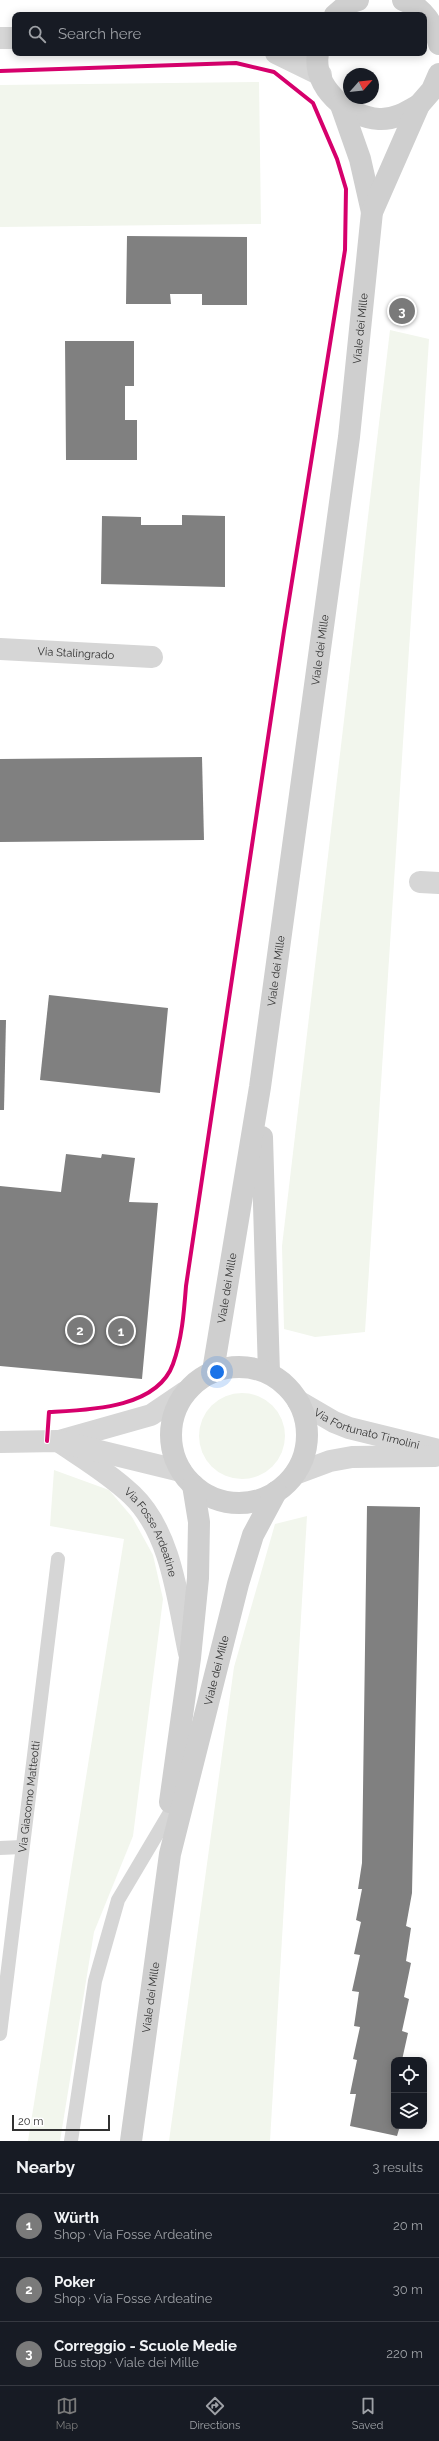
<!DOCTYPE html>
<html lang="en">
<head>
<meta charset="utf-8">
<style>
	:root { --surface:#171b24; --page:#242831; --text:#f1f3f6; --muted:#9ea1a6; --line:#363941; --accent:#7a7a7a }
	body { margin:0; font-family:Raleway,sans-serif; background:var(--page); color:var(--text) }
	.controls { position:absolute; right:12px; bottom:12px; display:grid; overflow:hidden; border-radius:8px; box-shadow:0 2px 10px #0003 }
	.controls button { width:36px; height:36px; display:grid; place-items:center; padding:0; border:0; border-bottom:1px solid var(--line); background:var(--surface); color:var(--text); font:20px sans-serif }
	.compass { position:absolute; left:343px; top:68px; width:36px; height:36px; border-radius:50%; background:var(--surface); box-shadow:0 2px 10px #0003; rotate:63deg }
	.scale { position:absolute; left:12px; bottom:10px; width:98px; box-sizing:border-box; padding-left:4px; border:2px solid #323232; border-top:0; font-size:11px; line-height:14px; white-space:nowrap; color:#323232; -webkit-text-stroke:3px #fff; paint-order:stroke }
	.you { position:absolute; left:217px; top:1372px; width:14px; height:14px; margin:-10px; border:3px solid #fff; border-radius:50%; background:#1a73e8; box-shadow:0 0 0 6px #1a73e833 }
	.badge { display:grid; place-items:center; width:26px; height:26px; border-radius:50%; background:var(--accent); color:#fff; font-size:13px; font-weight:700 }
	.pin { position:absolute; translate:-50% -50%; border:2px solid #fff; box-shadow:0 1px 4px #0006 }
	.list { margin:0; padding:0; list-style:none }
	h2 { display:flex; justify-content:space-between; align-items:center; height:52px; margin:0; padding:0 16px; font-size:17px }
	h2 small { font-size:13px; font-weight:400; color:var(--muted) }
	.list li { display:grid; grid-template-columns:26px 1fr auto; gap:12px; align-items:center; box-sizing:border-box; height:64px; padding:0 16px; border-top:1px solid var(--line) }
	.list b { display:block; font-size:15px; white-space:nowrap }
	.list p { margin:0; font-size:13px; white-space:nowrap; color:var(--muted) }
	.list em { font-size:13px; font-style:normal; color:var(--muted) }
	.icon { flex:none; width:22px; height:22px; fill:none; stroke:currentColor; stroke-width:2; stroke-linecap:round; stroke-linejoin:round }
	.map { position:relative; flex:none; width:439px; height:2141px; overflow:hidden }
	.search { position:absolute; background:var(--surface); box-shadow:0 2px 10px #0003; left:12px; right:12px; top:12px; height:44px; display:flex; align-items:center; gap:10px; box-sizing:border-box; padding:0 14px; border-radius:8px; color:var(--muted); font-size:15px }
	.sheet { height:244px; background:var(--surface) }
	nav { display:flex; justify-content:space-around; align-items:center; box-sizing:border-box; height:56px; border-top:1px solid var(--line); background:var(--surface); font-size:11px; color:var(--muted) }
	nav a { display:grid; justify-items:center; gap:2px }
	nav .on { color:var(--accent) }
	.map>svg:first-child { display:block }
	.green { fill:#f2f6ed }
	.building { fill:#808080 }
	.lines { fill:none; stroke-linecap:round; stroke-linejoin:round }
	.service { stroke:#d6d6d6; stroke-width:14 }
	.minor { stroke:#d6d6d6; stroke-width:22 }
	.secondary { stroke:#cfcfcf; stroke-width:22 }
	.cycleway-casing { stroke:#fff; stroke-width:6 }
	.cycleway { stroke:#d6006c; stroke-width:4 }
	.labels { text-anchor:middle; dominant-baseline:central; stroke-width:4; stroke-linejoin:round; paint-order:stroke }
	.street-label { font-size:11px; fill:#323232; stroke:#fff }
</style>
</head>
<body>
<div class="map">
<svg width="439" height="2141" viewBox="0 0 439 2141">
	<rect width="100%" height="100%" fill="#fff"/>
	<g class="green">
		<polygon points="259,82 261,224 0,227 0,85"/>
		<polygon points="390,330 429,339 365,1332 315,1337 284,1329 282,1246"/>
		<circle cx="242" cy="1436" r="43"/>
		<polygon points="54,1470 109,1490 132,1517 153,1555 163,1599 133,1836 94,1932 60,2141 28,2141 124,1539 50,1526"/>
		<polygon points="307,1516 270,2141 169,2141 234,1667 275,1524"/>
	</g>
	<g class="building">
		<polygon points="127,236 247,237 247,305 202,305 202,294 170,294 171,304 126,304"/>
		<polygon points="65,341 134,341 134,386 125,386 125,420 137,420 137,460 66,460"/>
		<polygon points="182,515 225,516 225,587 101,584 102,516 141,517 141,525 182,525"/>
		<polygon points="202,757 204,840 0,842 0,759"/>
		<polygon points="49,995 168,1008 160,1093 40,1080"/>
		<polygon points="0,1020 6,1020 4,1110 0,1110"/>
		<polygon points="66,1154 101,1158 102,1154 135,1158 129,1202 158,1203 142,1379 0,1366 0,1186 61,1192"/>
		<polygon points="367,1506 420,1507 412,1893 406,1926 411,1928 406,1961 411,1963 404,1997 409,1999 402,2031 408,2033 402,2060 394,2060 394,2126 400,2126 397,2136 350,2126 356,2094 350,2094 357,2060 353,2059 360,2027 354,2026 359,1992 352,1991 360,1955 354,1954 361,1922 356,1920 362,1889 358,1889 362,1863"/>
	</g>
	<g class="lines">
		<g class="service">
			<polyline points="0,1848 22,1847"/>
			<path id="s1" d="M0,2034L58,1559"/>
			<polyline points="71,2141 95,1981 118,1900 169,1814"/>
		</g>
		<g class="minor">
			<polyline points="0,38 15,38"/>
			<polyline points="276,53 321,75"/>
			<path id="s2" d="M0,649L152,657"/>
			<polyline points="420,882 439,883"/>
			<path id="s3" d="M298,1401L334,1422L349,1428L439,1450"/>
			<path id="s4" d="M58,1441C83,1458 110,1474 132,1495C172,1533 178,1602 189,1653"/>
			<polyline points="59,1441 151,1415 185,1392"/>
			<polyline points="0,1442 58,1441 181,1471"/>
			<polyline points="295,1474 330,1461 352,1457 435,1456"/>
		</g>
		<g class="secondary">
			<path d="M403,0C423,7 434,25 439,44"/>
			<polyline points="335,15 349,3 358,0"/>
			<path d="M318,53C312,88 348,117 379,119C394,120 407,112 419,105"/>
			<polyline points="341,105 360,159 372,212"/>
			<polyline points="262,1137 269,1373"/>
			<circle cx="239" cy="1435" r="68"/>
			<path id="s5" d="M213,1371L260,1087L349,437L372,212L419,105L432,90L439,74"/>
			<polyline points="170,1802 190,1658 198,1578 199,1522 193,1485"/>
			<path id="s6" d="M131,2141L170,1854L238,1584L253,1535L276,1492"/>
		</g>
		<defs>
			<path id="cycleway" d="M0,71L236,63L274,72L313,103L337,159L346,189L345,250L284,631L186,1286C184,1312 182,1339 173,1364C157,1409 87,1410 49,1412L47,1441"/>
		</defs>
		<use href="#cycleway" class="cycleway-casing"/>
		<use href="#cycleway" class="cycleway"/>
	</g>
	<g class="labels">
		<g class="street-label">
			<text stroke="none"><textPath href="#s5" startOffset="1053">Viale dei Mille</textPath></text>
			<text stroke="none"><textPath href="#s5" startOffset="729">Viale dei Mille</textPath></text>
			<text stroke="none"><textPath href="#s2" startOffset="76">Via Stalingrado</textPath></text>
			<text stroke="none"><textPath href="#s5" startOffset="405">Viale dei Mille</textPath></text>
			<text stroke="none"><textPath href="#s5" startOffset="84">Viale dei Mille</textPath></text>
			<text stroke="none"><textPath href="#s3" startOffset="75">Via Fortunato Timolini</textPath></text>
			<text stroke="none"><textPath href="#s4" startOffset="134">Via Fosse Ardeatine</textPath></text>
			<text stroke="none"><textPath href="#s6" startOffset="479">Viale dei Mille</textPath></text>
			<text stroke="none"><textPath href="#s1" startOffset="239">Via Giacomo Matteotti</textPath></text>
			<text stroke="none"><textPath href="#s6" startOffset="145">Viale dei Mille</textPath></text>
		</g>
	</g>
</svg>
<div class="controls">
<button><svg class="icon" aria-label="locate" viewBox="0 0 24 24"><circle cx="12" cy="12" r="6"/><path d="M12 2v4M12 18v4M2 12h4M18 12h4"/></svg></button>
<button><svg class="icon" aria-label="layers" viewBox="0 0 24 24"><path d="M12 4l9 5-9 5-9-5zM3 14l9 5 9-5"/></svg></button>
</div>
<svg class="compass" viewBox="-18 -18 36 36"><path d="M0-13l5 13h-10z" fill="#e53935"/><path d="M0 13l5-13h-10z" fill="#9ea1a6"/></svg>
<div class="scale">20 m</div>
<div class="you"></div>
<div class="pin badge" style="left:121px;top:1331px">1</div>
<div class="pin badge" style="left:80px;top:1330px">2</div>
<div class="pin badge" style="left:402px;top:311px">3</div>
<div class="search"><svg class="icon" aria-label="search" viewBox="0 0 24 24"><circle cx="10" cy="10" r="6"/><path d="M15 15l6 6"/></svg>Search here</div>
</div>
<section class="sheet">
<h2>Nearby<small>3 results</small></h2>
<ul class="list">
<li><span class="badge">1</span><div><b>Würth</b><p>Shop · Via Fosse Ardeatine</p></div><em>20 m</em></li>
<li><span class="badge">2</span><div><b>Poker</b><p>Shop · Via Fosse Ardeatine</p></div><em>30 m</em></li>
<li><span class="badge">3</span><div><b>Correggio - Scuole Medie</b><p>Bus stop · Viale dei Mille</p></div><em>220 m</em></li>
</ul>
</section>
<nav>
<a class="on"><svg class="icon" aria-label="map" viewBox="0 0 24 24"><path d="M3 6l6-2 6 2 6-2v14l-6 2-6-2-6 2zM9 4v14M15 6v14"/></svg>Map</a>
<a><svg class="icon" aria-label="directions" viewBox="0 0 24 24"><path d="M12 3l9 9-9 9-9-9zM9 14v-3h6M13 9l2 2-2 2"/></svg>Directions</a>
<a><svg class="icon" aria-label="saved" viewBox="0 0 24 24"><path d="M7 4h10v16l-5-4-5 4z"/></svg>Saved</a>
</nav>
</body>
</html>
